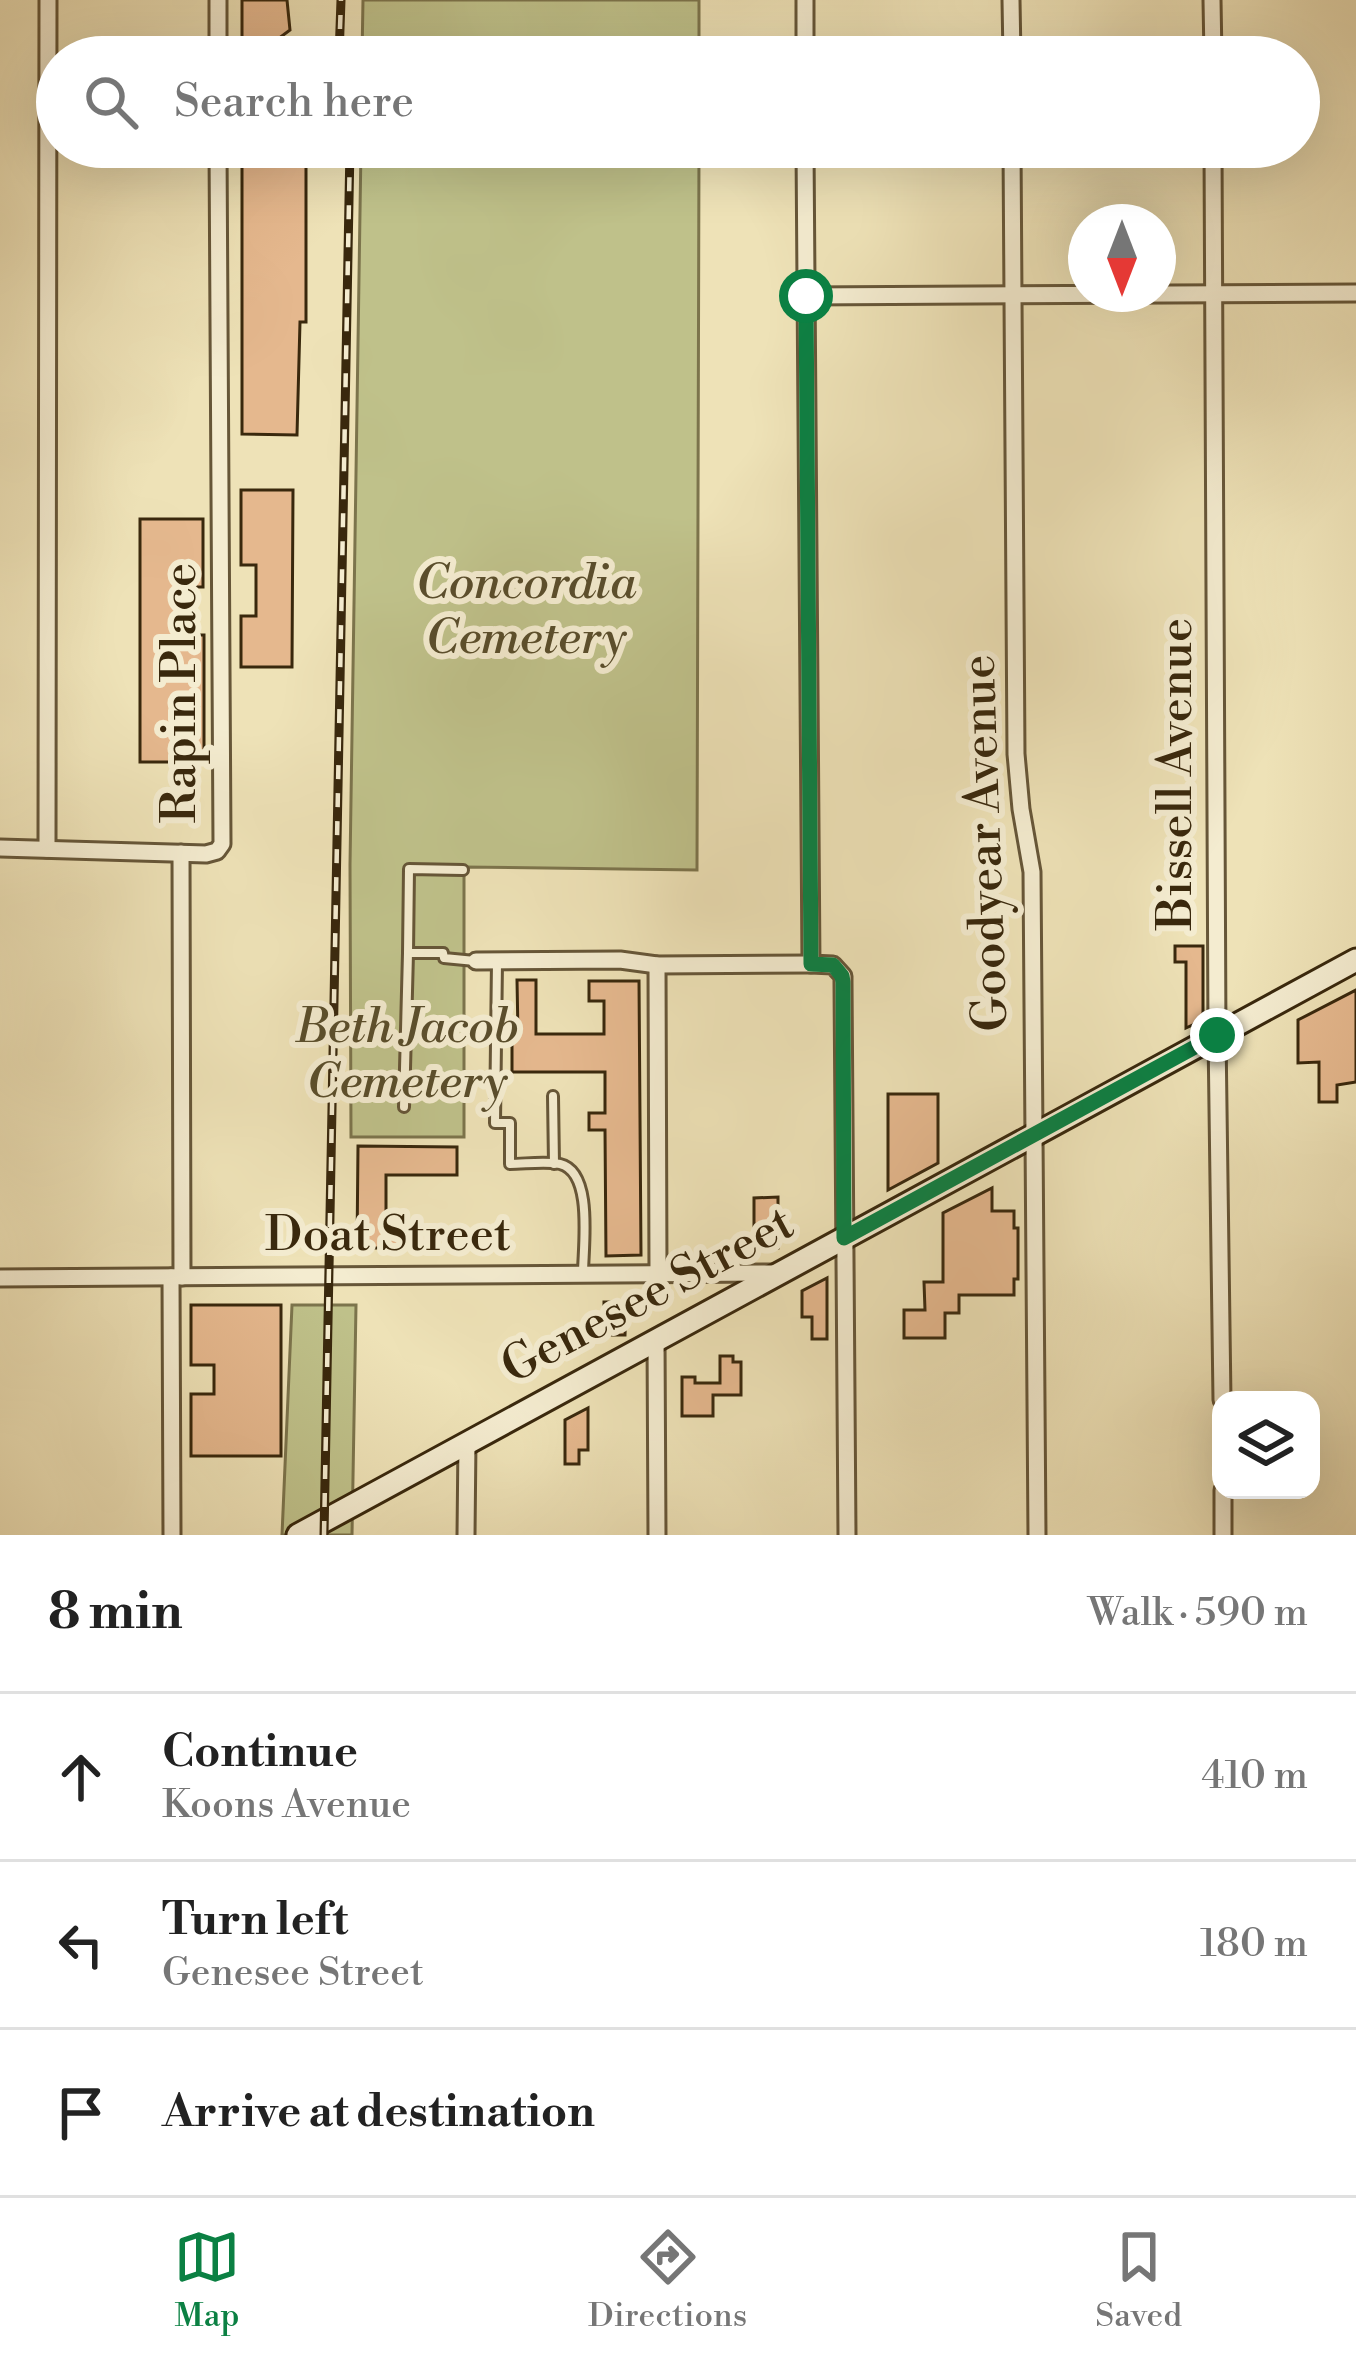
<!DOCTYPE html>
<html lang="en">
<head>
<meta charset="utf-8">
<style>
	:root { --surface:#fff; --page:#f2f2f2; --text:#222; --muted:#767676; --line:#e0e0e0; --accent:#0b8043 }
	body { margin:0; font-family:"Libre Bodoni",serif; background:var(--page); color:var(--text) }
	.controls { position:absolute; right:36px; bottom:36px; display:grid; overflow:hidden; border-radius:24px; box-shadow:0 12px 48px #0002 }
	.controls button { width:108px; height:108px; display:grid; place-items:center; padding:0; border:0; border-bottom:3px solid var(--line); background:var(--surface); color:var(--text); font:60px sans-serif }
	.compass { position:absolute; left:1068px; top:204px; width:108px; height:108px; border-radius:50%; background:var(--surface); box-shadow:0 12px 48px #0002; rotate:180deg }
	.stop { position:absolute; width:36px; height:36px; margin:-27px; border:9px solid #0b8043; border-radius:50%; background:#fff }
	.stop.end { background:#0b8043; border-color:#fff; box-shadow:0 3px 12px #0008 }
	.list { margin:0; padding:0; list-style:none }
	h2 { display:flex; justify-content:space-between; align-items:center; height:156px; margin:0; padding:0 48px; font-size:51px }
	h2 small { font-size:39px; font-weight:400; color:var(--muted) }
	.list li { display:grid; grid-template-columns:78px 1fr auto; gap:36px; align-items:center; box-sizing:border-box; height:168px; padding:0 48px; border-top:3px solid var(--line) }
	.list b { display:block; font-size:45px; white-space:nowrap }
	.list p { margin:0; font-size:39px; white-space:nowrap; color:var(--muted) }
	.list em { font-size:39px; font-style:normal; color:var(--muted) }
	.icon { flex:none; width:66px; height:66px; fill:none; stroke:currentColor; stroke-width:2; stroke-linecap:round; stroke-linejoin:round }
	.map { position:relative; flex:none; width:1356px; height:1535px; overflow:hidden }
	.search { position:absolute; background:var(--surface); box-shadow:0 12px 48px #0002; left:36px; right:36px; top:36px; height:132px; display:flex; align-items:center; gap:30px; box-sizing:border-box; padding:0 42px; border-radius:66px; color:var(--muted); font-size:45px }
	.sheet { height:660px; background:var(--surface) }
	nav { display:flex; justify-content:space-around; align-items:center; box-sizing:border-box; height:168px; border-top:3px solid var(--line); background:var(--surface); font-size:33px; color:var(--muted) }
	nav a { display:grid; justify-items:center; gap:6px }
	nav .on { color:var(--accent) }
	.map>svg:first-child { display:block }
	.green { fill:#bfc18a; stroke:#7c744c; stroke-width:3 }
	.building { fill:#e5b88e; stroke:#39280d; stroke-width:3 }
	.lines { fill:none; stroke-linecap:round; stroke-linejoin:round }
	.service-casing { stroke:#665638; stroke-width:14 }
	.minor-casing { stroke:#665638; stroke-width:21 }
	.secondary-casing { stroke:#39280d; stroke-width:27 }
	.service { stroke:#f4ecd0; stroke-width:8 }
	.minor { stroke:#f4ecd0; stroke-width:15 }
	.secondary { stroke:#f4ecd0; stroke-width:21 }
	.rail-casing { stroke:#39280d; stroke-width:9 }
	.rail { stroke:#f4ecd0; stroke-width:4.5; stroke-dasharray:14; stroke-linecap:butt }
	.route { stroke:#0b8043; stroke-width:15 }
	.labels { text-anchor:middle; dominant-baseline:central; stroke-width:12; stroke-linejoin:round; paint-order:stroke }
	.park-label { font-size:48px; font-style:italic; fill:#5a4e2c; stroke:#f4ecd0 }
	.street-label { font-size:48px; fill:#39280d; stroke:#f4ecd0 }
</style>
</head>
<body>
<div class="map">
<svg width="1356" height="1535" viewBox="0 0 1356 1535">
	<rect width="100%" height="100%" fill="#eee2b7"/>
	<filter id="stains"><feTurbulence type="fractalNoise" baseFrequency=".00167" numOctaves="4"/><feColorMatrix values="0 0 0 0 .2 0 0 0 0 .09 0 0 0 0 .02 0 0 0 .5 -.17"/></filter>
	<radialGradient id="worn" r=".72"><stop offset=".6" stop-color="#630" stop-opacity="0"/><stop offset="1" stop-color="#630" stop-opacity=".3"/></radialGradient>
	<g class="green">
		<polygon points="363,0 699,0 699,57 362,57"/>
		<polygon points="361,147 699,147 697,870 464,867 464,1137 351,1137 350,865"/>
		<polygon points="292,1305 356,1305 352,1535 282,1535"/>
	</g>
	<g class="building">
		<polygon points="242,0 287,0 290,30 271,44 274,57 242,57"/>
		<polygon points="242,147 306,147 306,322 300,322 297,435 242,434"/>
		<polygon points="241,490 293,490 292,667 241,667 241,616 256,616 256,565 241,565"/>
		<polygon points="140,519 203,519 203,587 177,587 177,635 204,635 204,762 140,762"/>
		<polygon points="1175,946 1203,946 1203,1020 1186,1028 1186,962 1175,962"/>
		<polygon points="517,980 536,980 536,1034 604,1034 604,1001 589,1001 589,981 639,981 641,1255 606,1256 605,1130 589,1130 589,1113 605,1113 605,1072 512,1072 512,1034 518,1034"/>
		<polygon points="1356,990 1356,1082 1337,1085 1337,1102 1319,1102 1319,1062 1298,1063 1298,1020"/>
		<polygon points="888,1094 938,1094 938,1163 888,1190"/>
		<polygon points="358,1146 457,1147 457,1175 386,1175 386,1229 416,1229 416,1248 357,1248"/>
		<polygon points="992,1188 992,1211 1014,1211 1014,1228 1018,1228 1018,1279 1014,1279 1014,1295 959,1295 959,1313 945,1313 945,1338 904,1338 904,1310 925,1310 924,1282 943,1282 943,1213"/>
		<polygon points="778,1197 778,1248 754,1248 754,1198"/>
		<polygon points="827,1278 827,1339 812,1339 812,1317 802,1317 802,1291"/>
		<polygon points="604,1302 626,1302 625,1335 604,1335"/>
		<polygon points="191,1305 281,1305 281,1456 191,1456 191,1394 214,1394 214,1365 191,1365"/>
		<polygon points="720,1356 733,1356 733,1362 741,1362 741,1395 713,1395 713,1416 682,1416 682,1377 695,1377 695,1383 720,1383"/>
		<polygon points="588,1408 588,1450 579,1450 579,1464 565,1464 565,1420"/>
	</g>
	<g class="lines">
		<defs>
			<g id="service">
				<polyline points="408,953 409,869 463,870"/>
				<path d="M497,962L495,1123H510V1164C525,1164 545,1161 560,1164C594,1172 583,1247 583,1274"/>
				<polyline points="553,1096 554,1164"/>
				<polyline points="404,1107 408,953 443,953 444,958 475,961"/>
			</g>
			<g id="minor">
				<polyline points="805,0 805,57"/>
				<polyline points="1011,0 1012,57"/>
				<polyline points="1212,0 1213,57"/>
				<polyline points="218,57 218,0"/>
				<polyline points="805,147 811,964 833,965 843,976 843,982 847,1535"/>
				<polyline points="1012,147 1016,754 1021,809 1032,872 1037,1535"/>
				<polyline points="1213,147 1217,1035 1222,1400"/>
				<polyline points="806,296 1356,293"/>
				<polyline points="0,848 206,854 217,851 222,844 218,147"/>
				<polyline points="47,849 48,0"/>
				<polyline points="181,853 182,1277"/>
				<polyline points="476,961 620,960 657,965 811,964"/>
				<polyline points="657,965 658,1274"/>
				<polyline points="171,1277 172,1535"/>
				<polyline points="0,1278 777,1273"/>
				<polyline points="656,1338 657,1535"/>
				<polyline points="1223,1490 1223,1535"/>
				<polyline points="466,1535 467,1442"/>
			</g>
			<polyline id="secondary" points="298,1535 1356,960"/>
		</defs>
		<use href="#service" class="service-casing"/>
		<use href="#minor" class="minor-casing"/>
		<use href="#secondary" class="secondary-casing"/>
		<use href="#service" class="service"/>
		<use href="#minor" class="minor"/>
		<use href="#secondary" class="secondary"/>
		<defs>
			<g id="rail">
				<polyline points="339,57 341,0"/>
				<polyline points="324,1535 350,147"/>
			</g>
		</defs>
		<use href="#rail" class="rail-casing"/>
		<use href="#rail" class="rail"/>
	</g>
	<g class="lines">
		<polyline class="route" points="806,296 811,964 833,965 842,976 843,982 844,1238 1217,1035"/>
	</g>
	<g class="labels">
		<g class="park-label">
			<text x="526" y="584">Concordia<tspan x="526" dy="55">Cemetery</tspan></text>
			<text x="407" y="1028">Beth Jacob<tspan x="407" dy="55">Cemetery</tspan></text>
		</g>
		<g class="street-label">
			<text transform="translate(181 693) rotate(-90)">Rapin Place</text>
			<text transform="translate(1177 774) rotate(-90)">Bissell Avenue</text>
			<text transform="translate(986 843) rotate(-92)">Goodyear Avenue</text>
			<text x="388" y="1236">Doat Street</text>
			<text transform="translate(648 1296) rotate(-28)">Genesee Street</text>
		</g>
	</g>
	<rect width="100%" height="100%" filter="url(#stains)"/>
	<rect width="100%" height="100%" fill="url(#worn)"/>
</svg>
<div class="controls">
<button><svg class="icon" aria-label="layers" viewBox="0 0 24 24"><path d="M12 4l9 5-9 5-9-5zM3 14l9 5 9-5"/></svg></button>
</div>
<svg class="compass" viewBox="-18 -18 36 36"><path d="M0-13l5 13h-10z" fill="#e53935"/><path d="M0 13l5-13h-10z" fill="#767676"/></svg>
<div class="stop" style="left:806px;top:296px"></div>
<div class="stop end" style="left:1217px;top:1035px"></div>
<div class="search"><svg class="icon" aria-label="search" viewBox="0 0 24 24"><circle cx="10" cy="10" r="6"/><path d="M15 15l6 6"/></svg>Search here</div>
</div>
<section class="sheet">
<h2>8 min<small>Walk · 590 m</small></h2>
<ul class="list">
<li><svg class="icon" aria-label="ahead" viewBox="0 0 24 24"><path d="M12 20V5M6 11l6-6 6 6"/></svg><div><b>Continue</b><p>Koons Avenue</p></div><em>410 m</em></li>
<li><svg class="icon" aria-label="left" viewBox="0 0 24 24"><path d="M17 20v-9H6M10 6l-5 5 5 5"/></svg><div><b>Turn left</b><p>Genesee Street</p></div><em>180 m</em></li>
<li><svg class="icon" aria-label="arrive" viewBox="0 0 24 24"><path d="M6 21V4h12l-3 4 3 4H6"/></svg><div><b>Arrive at destination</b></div></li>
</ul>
</section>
<nav>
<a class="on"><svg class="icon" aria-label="map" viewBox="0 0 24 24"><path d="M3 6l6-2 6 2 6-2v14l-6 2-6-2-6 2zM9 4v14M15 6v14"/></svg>Map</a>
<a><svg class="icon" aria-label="directions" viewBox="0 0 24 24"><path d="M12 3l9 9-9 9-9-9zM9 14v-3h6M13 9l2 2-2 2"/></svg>Directions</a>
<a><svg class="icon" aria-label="saved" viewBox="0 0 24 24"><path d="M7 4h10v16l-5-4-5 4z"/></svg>Saved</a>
</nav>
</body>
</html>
